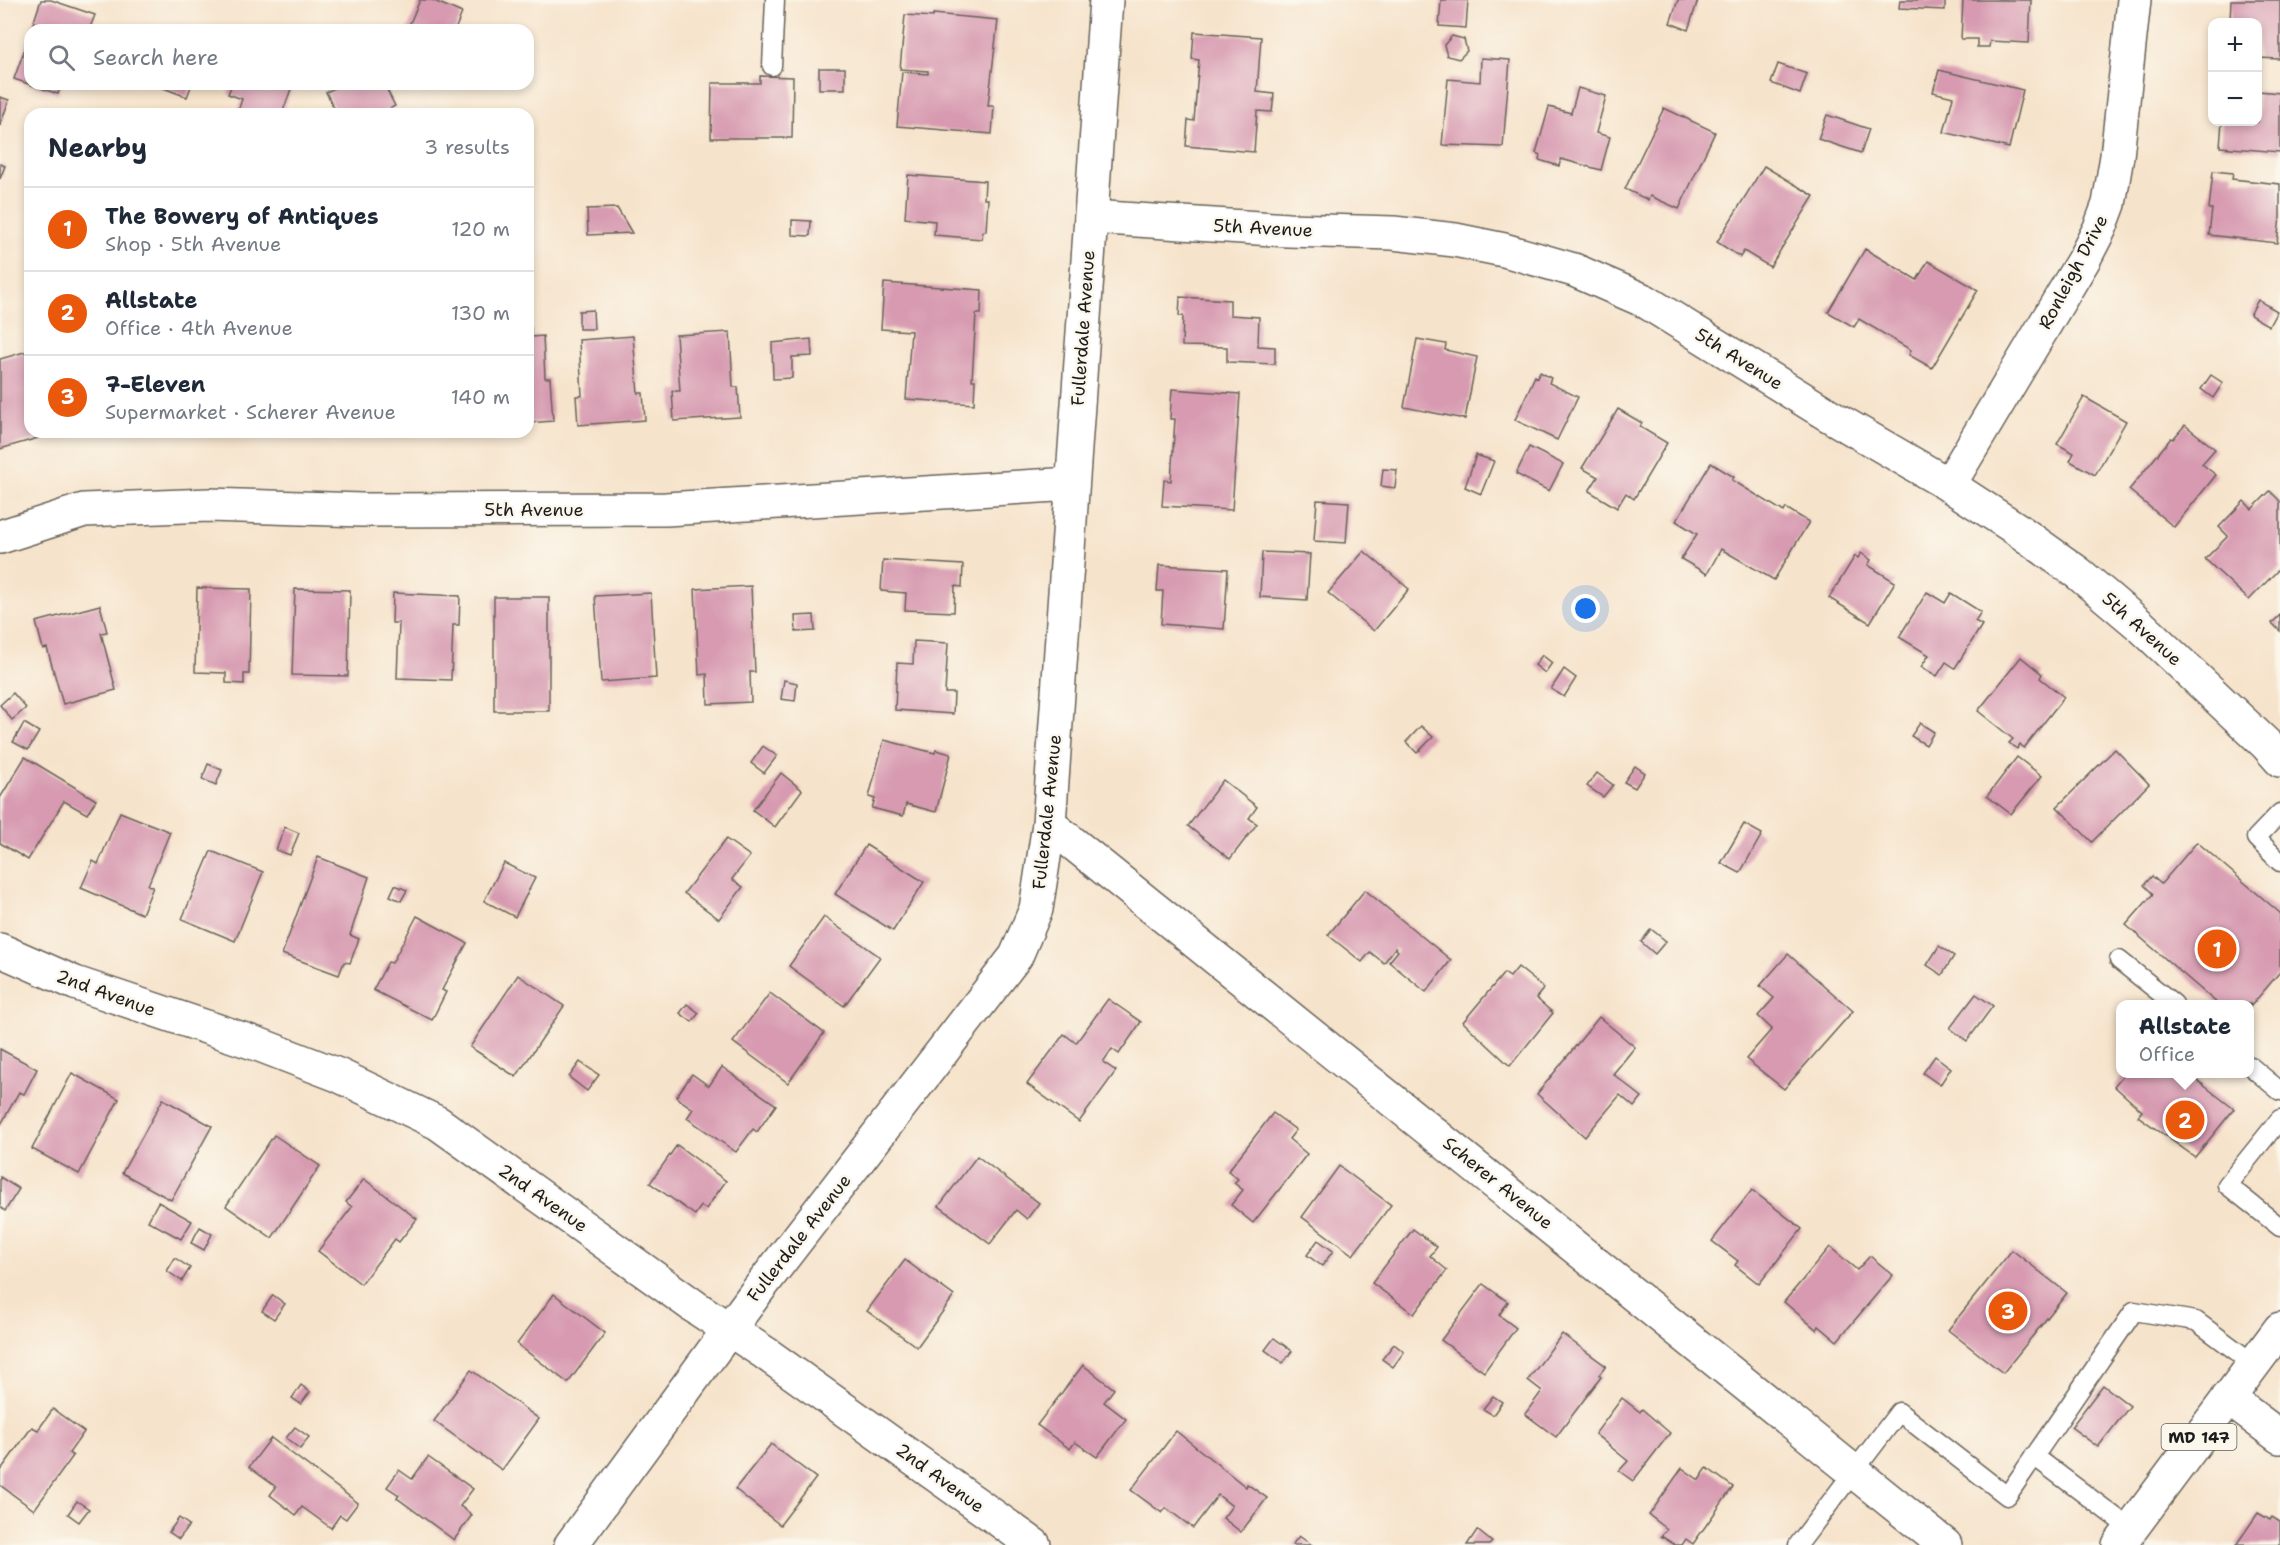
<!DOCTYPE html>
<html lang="en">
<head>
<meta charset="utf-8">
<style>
	:root { --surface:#fff; --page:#f2f2f3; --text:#1f2937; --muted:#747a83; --line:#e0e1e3; --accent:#ea580c }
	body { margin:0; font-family:"Shantell Sans",sans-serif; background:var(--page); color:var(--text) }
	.controls { position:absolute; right:18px; top:18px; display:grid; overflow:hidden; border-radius:12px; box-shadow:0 3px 9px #0003 }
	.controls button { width:54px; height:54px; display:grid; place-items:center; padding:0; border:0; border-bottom:2px solid var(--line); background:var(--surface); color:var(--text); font:30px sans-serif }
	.you { position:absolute; left:1586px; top:609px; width:21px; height:21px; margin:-15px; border:4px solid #fff; border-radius:50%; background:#1a73e8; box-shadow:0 0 0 9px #1a73e833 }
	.badge { display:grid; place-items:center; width:39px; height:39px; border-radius:50%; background:var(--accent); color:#fff; font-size:20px; font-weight:700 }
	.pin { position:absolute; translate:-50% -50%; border:3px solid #fff; box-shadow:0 2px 6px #0006 }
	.popup { position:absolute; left:2116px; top:1000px; width:138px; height:78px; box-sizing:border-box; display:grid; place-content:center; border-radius:12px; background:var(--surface); filter:drop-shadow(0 2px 4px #0005); font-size:20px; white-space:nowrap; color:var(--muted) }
	.popup b { font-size:22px; color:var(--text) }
	.popup::after { content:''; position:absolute; left:50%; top:100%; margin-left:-12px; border:12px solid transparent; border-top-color:var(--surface) }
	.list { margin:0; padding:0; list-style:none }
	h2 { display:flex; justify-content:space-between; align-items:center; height:78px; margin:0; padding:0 24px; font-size:26px }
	h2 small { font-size:20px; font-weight:400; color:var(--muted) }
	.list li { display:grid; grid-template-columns:39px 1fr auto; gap:18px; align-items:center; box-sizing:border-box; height:84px; padding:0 24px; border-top:2px solid var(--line) }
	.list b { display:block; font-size:22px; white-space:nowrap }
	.list p { margin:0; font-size:20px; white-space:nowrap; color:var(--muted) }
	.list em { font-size:20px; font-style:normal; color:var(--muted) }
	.icon { flex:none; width:33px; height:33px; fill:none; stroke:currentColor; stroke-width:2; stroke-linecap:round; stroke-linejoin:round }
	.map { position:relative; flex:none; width:2280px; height:1545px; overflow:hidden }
	.search { position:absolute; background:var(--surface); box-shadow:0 3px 9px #0003; left:24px; top:24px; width:510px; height:66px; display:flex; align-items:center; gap:15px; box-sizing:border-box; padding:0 21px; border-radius:18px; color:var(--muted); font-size:22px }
	.panel { position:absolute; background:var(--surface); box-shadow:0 3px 9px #0003; left:24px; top:108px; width:510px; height:330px; border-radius:18px }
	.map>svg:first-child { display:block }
	.building { fill:#d79ab0 }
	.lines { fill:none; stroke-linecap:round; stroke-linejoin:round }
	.lane-casing { stroke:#686259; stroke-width:21 }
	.street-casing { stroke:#686259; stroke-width:36 }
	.primary-casing { stroke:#686259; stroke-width:36 }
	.lane { stroke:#fff; stroke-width:18 }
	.street { stroke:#fff; stroke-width:33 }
	.primary { stroke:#fff; stroke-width:33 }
	.labels { text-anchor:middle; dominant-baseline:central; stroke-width:5; stroke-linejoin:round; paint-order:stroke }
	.shield { fill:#fbf7ec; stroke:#5f5e5a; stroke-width:1.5 }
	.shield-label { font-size:16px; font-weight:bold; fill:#1c1c1c }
	.street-label { font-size:18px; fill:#1c1c1c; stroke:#fbf7ec }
</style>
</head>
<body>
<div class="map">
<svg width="2280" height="1545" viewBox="0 0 2280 1545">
	<rect width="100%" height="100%" fill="#fbf7ec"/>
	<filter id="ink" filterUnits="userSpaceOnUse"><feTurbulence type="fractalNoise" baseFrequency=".0167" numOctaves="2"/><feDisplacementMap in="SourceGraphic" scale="12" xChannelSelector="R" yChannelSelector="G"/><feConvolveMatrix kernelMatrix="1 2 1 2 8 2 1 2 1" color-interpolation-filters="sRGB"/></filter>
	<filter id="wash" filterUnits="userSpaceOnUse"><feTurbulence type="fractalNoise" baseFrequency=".008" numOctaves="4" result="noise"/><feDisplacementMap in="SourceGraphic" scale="24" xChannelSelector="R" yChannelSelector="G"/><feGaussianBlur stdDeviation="1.35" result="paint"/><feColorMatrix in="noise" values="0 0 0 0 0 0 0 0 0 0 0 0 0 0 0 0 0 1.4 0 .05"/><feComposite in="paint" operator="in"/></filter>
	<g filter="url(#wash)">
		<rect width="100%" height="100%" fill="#f6e3cb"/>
		<g id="blocks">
			<g class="building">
				<polygon points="41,0 51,0 95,15 89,30 31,30"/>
				<polygon points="420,0 432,0 462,13 455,30 407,30"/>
				<polygon points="1441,0 1468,0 1466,28 1439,26"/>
				<polygon points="1678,0 1698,0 1688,30 1670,23"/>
				<polygon points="1900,0 1945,0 1945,10 1899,8"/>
				<polygon points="1963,0 2031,0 2029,43 1990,41 1989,47 1977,47 1977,39 1961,39"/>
				<polygon points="2231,0 2280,0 2280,59 2258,58 2258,22 2230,22"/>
				<polygon points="933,14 998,20 988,106 994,106 992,134 897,126 902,72 928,74 928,71 900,69 905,15 933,17"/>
				<polygon points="1194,32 1261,37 1257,92 1274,94 1272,112 1257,111 1254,152 1186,146 1188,120 1194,121 1199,60 1192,59"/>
				<polygon points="30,34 30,84 61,84 58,94 14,79"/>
				<polygon points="1452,36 1464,39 1467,51 1459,59 1447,56 1444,45"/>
				<polygon points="1481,58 1510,60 1503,147 1442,145 1448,79 1480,82"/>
				<polygon points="1778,64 1807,74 1800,94 1771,83"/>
				<rect x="819" y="68" width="26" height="21"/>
				<polygon points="1939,70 2023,90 2009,148 1944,132 1953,97 1933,92"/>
				<polygon points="760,76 793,77 792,138 711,138 712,83 760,83"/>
				<polygon points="153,84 192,84 187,97"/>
				<polygon points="232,84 278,84 291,89 282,114 237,114 242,99 228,94"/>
				<polygon points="343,84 384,84 395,106 380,114 337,114 326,92"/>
				<polygon points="1578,88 1606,96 1596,133 1610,137 1601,170 1561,159 1559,166 1539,160 1540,155 1536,153 1549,107 1571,113"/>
				<polygon points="2258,91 2280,93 2280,152 2220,147 2222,122 2258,122"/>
				<polygon points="0,97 9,100 0,126"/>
				<polygon points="1664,108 1715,132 1679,209 1650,196 1648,200 1625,189"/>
				<polygon points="1827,115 1869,129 1861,153 1818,139"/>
				<polygon points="0,164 5,166 0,179"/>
				<polygon points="1764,166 1814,196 1770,267 1744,251 1740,257 1717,242"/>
				<polygon points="2213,171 2233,173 2232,179 2280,184 2280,217 2277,243 2209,235 2212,209 2209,209"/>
				<polygon points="908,175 985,181 984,199 988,199 986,231 983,231 982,239 934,235 935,221 905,218"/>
				<polygon points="617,208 632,233 588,235 587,209"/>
				<polygon points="792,220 811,221 810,236 792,235"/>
				<polygon points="1865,249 1917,280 1928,261 1978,290 1932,368 1909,355 1911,350 1859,319 1854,327 1828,312"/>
				<polygon points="884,283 982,290 981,314 976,314 972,380 975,380 974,404 906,399 911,331 881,329"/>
				<polygon points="1180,297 1230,300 1230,315 1259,317 1258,346 1275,347 1275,364 1227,362 1227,347 1182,346 1183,316 1179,316"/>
				<polygon points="2258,300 2277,311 2269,326 2250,315"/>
				<polygon points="593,310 594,329 579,329 579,311"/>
				<polygon points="528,328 531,328 531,337 543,336 545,378 550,378 553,421 528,423"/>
				<polygon points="730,332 733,387 738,387 740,417 674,421 672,391 680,391 676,335"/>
				<polygon points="633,336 638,393 643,393 645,420 578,425 576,396 582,396 579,340"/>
				<polygon points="811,339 812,356 792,357 792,378 773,379 772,343"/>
				<polygon points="1417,339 1446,344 1445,350 1477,357 1465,419 1404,407"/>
				<polygon points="28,351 30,358 30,432 51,432 52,434 0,449 0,359"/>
				<polygon points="1540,372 1551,378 1549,383 1578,397 1557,440 1515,420 1535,376 1537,378"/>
				<polygon points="2211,375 2223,383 2213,398 2201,389"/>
				<polygon points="1172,389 1240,394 1232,510 1162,506 1164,480 1171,481 1175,419 1170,419"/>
				<polygon points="2084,397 2126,421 2095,475 2070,461 2074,453 2057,444"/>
				<polygon points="1618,409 1642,423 1640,427 1667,443 1634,499 1626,493 1617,508 1589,491 1598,477 1582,468"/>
				<polygon points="2185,425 2215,449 2202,464 2216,475 2174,527 2129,490 2171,438 2173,439"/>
				<polygon points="1529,447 1563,464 1549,491 1516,474"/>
				<polygon points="1476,455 1494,461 1481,494 1465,487"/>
				<polygon points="1711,463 1734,477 1732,480 1784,512 1786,508 1809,522 1774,580 1721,549 1707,574 1681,559 1697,534 1676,521"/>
				<polygon points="1383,469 1397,470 1395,488 1381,486"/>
				<polygon points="2270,491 2280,501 2280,568 2249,600 2205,559 2228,536 2219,527 2244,501 2252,509"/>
				<polygon points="1317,500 1349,502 1346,543 1314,541"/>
				<polygon points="1364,551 1409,589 1374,631 1328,593"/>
				<polygon points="1262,552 1310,554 1307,600 1260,597"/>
				<polygon points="1861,553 1871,560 1868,565 1895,582 1870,623 1829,598 1855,556 1858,558"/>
				<polygon points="883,560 963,565 962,587 955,586 954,612 905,610 906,593 881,591"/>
				<polygon points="1159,565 1228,569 1224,629 1161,624 1163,591 1157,591"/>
				<polygon points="751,586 755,672 750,672 751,702 708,704 707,674 699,675 695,589"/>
				<polygon points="197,588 251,589 249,674 244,674 244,684 226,683 226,673 195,672"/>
				<polygon points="295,589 350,590 348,676 292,675"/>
				<polygon points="1927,592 1945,603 1951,593 1981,612 1975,621 1982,625 1955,668 1946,662 1937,676 1921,667 1929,655 1899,637"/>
				<polygon points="393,593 460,596 459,625 453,625 451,680 397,678 399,623 392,623"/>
				<polygon points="651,593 656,678 601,682 595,596"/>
				<rect x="494" y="597" width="55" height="114"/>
				<polygon points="100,605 107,632 101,633 116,690 63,704 47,648 43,649 36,622"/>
				<polygon points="814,615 815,631 796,632 795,616"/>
				<polygon points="2280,615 2280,631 2272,623"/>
				<polygon points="914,641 948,643 945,693 954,693 953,714 895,710 897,663 913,664"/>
				<polygon points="1542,655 1552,663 1545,673 1535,665"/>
				<polygon points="2021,657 2042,674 2040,678 2064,697 2024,748 2020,744 2017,749 2009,743 2013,739 1978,711"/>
				<polygon points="1564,669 1576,678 1564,697 1551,689"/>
				<polygon points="784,680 797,683 795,701 781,699"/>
				<polygon points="13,693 26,708 12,720 0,705"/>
				<polygon points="24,723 39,732 28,750 13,742"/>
				<polygon points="1920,723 1934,732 1926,745 1911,736"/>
				<polygon points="1421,726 1433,737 1417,753 1406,742"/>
				<polygon points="884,740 935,753 936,750 951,754 936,812 906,804 903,816 872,808 875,799 869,797"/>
				<polygon points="763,746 777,756 764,773 751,763"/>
				<polygon points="2115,749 2149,784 2092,842 2057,807"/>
				<polygon points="25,757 96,800 87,814 64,801 28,860 0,843 0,798"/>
				<polygon points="2017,757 2042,776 2011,814 1987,796"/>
				<polygon points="208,764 222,770 216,785 202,779"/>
				<polygon points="1635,766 1645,773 1635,788 1624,782"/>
				<polygon points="781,773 802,790 775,827 753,810"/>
				<polygon points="1597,773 1613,785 1603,797 1587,786"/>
				<polygon points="1223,780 1257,807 1249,818 1257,824 1230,859 1188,826"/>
				<polygon points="120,812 170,832 148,885 153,887 142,914 81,888 93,861 98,864"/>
				<polygon points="1744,824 1762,834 1740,873 1721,863"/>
				<polygon points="285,827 299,833 290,855 276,850"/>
				<polygon points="726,839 750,856 732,879 743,887 719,919 684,893"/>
				<polygon points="2197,842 2280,913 2280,972 2250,1007 2250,1004 2218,1004 2126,925 2153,894 2144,885 2152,876 2161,884"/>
				<polygon points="866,845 924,882 893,931 835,894"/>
				<polygon points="211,851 263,872 235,941 182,919"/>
				<polygon points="318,857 369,877 350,935 359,939 350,963 344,962 339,975 282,954"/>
				<polygon points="504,863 535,878 515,917 484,901"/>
				<polygon points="395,885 407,890 401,901 390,896"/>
				<polygon points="1365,890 1451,960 1426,992 1389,962 1398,951 1395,948 1384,963 1370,952 1362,962 1328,935"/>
				<polygon points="417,916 467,943 442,990 446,992 432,1020 373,990 388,962 392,963"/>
				<polygon points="824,917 880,957 844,1006 789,966"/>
				<polygon points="1651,929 1666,941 1655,954 1641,942"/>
				<polygon points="1939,946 1954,956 1942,975 1927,965"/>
				<polygon points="1788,954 1853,1011 1784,1089 1746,1059 1772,1029 1758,1016 1774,998 1760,986"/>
				<polygon points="1518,967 1544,988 1536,998 1553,1013 1510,1066 1463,1022 1504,973 1510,977"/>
				<polygon points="518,975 564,1006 516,1077 470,1047"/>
				<polygon points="770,993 824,1033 788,1083 733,1042"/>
				<polygon points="1976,994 1993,1006 1967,1041 1950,1028"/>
				<polygon points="1108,999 1141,1022 1119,1054 1112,1049 1103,1062 1116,1071 1079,1122 1027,1084 1064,1034 1076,1043"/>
				<polygon points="687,1004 699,1013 692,1022 680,1013"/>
				<polygon points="1599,1017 1635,1047 1613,1074 1642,1097 1634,1107 1620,1095 1585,1137 1537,1094"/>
				<polygon points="0,1049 37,1069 24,1094 19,1092 0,1126"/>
				<polygon points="1935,1056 1951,1068 1940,1085 1923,1073"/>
				<polygon points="580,1062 599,1075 587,1091 569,1077"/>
				<polygon points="722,1067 776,1105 757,1132 753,1129 736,1152 687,1118 693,1109 676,1097 692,1074 709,1086"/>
				<polygon points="72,1073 119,1099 79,1174 32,1149"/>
				<polygon points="2124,1074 2189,1074 2234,1109 2195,1157 2138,1116 2142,1111 2114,1086"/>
				<polygon points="163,1099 212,1126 171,1200 122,1173"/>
				<polygon points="1273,1113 1296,1130 1289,1139 1307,1154 1253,1223 1231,1205 1243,1190 1234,1183 1238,1179 1228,1171"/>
				<polygon points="274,1135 320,1166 272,1238 226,1206"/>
				<polygon points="677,1145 726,1181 706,1209 701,1206 695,1215 650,1183"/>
				<polygon points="977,1156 1039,1203 1027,1219 1016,1210 990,1244 939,1206"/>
				<polygon points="1339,1166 1391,1205 1353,1255 1302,1217"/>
				<polygon points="0,1177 19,1189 5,1211 0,1207"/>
				<polygon points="364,1179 417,1219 399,1242 395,1239 361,1284 318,1251 352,1207 346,1202"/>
				<polygon points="1752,1190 1802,1229 1759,1284 1735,1265 1738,1261 1712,1241"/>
				<polygon points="158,1202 192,1221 181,1239 148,1221"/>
				<polygon points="200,1227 212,1234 204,1250 191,1243"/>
				<polygon points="1413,1229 1437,1247 1430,1256 1447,1270 1414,1314 1372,1283"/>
				<polygon points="1318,1240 1333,1251 1322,1266 1307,1255"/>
				<polygon points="1830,1247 1857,1270 1870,1256 1893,1275 1837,1341 1819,1326 1817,1330 1784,1302"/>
				<polygon points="2012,1250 2067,1293 2003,1373 1948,1330"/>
				<polygon points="175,1258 190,1268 182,1281 167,1271"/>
				<polygon points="905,1260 954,1296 917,1347 867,1311"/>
				<polygon points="1483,1284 1508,1302 1499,1315 1516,1328 1484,1372 1441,1340"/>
				<polygon points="554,1294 605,1333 568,1383 517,1344"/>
				<polygon points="273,1295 285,1304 274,1319 262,1311"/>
				<polygon points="1562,1334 1606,1366 1599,1375 1601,1377 1556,1437 1525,1414 1542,1391 1528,1380"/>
				<polygon points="1274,1338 1292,1351 1283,1363 1265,1350"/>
				<polygon points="1394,1344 1404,1352 1393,1367 1382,1359"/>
				<polygon points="1083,1365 1114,1389 1104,1402 1126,1419 1097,1457 1075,1442 1070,1449 1037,1425"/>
				<polygon points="471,1370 539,1419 502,1470 434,1421"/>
				<polygon points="301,1385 310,1392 301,1404 292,1398"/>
				<polygon points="2103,1385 2130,1406 2098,1447 2071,1427"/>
				<polygon points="1493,1396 1502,1402 1493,1415 1483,1409"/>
				<polygon points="1622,1398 1640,1412 1642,1409 1670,1433 1633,1481 1619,1471 1628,1461 1595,1434"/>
				<polygon points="53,1409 84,1432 69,1453 73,1456 34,1510 0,1485 0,1471 32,1427 38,1430"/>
				<polygon points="295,1427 309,1437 300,1449 286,1438"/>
				<polygon points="1176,1431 1246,1487 1247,1484 1267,1498 1241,1532 1223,1518 1232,1506 1218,1495 1193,1528 1166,1508 1162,1513 1131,1490"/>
				<polygon points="271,1438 358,1503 346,1519 340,1515 331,1528 302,1507 296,1515 270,1495 276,1487 249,1467"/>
				<polygon points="771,1444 816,1478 780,1525 735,1489"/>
				<polygon points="428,1457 473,1489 460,1506 472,1515 454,1540 397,1498 399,1495 387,1487 399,1470 412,1479"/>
				<polygon points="1682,1468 1699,1480 1707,1468 1733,1487 1693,1544 1686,1539 1682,1545 1675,1545 1661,1536 1667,1529 1649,1515"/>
				<polygon points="77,1501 89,1509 79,1522 68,1514"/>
				<polygon points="2258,1513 2270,1520 2272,1517 2280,1522 2280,1545 2236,1545"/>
				<polygon points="179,1518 189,1525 179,1539 169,1532"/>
				<polygon points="1477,1530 1492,1542 1489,1545 1467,1545"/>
				<polygon points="1299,1536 1312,1545 1292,1545"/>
			</g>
		</g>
	</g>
	<g filter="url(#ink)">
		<use href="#blocks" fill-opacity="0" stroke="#686259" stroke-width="1.5"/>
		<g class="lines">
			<defs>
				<g id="lane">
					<polyline points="772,66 775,0"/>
					<polyline points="2280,813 2256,838 2280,862"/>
					<polyline points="2119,960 2174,1004"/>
					<polyline points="2250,1066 2280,1091"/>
					<polyline points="2280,1119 2227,1185 2280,1227"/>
					<polyline points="2034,1456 2131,1529"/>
					<polyline points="1798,1545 1899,1412 2007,1496 2134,1311 2196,1321 2254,1364"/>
				</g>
				<g id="street">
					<polyline points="1091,217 1288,230 1393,233 1455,240 1504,250 1574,270 1645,301 1827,414 1949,485 2015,528 2078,573 2141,626 2266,744 2280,760"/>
					<polyline points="1949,485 2084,259 2100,228 2109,204 2117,156 2134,0"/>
					<polyline points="0,537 84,510 209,505 362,510 666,509 1072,484"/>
					<polyline points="1049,824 1945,1545"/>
					<polyline points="0,950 75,983 260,1045 338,1075 438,1123 695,1307 765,1353 1034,1545"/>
					<polyline points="2228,1398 2280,1437"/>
					<polyline points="571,1545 755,1294 1016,956 1036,909 1049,824 1106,0"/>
				</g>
				<polyline id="primary" points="2119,1545 2280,1329"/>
			</defs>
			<use href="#lane" class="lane-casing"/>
			<use href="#street" class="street-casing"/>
			<use href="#primary" class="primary-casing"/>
			<use href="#lane" class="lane"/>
			<use href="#street" class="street"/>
			<use href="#primary" class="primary"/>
		</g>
	</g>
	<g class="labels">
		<rect class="shield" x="2161.5" y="1424" width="75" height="26" rx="4.5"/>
		<g class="shield-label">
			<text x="2199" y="1437">MD 147</text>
		</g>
		<g class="street-label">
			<text transform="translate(1263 228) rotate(3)">5th Avenue</text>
			<text transform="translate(2073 272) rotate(-62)">Ronleigh Drive</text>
			<text transform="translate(1083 328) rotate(-86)">Fullerdale Avenue</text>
			<text transform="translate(1739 359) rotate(32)">5th Avenue</text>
			<text x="534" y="510">5th Avenue</text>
			<text transform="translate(2142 629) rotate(42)">5th Avenue</text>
			<text transform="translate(1047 812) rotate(-84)">Fullerdale Avenue</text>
			<text transform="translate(106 993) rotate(20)">2nd Avenue</text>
			<text transform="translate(1498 1183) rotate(39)">Scherer Avenue</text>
			<text transform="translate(543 1198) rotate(35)">2nd Avenue</text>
			<text transform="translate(799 1238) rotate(-52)">Fullerdale Avenue</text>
			<text transform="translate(940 1478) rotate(36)">2nd Avenue</text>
		</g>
	</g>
</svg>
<div class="controls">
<button>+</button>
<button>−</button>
</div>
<div class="you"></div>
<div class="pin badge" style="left:2217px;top:949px">1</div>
<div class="pin badge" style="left:2185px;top:1120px">2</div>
<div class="popup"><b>Allstate</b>Office</div>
<div class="pin badge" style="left:2008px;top:1311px">3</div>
<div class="search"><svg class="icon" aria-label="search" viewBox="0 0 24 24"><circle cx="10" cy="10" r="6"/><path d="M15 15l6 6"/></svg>Search here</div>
<section class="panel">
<h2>Nearby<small>3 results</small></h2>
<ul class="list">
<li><span class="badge">1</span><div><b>The Bowery of Antiques</b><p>Shop · 5th Avenue</p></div><em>120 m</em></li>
<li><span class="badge">2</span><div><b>Allstate</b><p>Office · 4th Avenue</p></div><em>130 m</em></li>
<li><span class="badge">3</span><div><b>7-Eleven</b><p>Supermarket · Scherer Avenue</p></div><em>140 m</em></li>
</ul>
</section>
</div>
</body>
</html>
